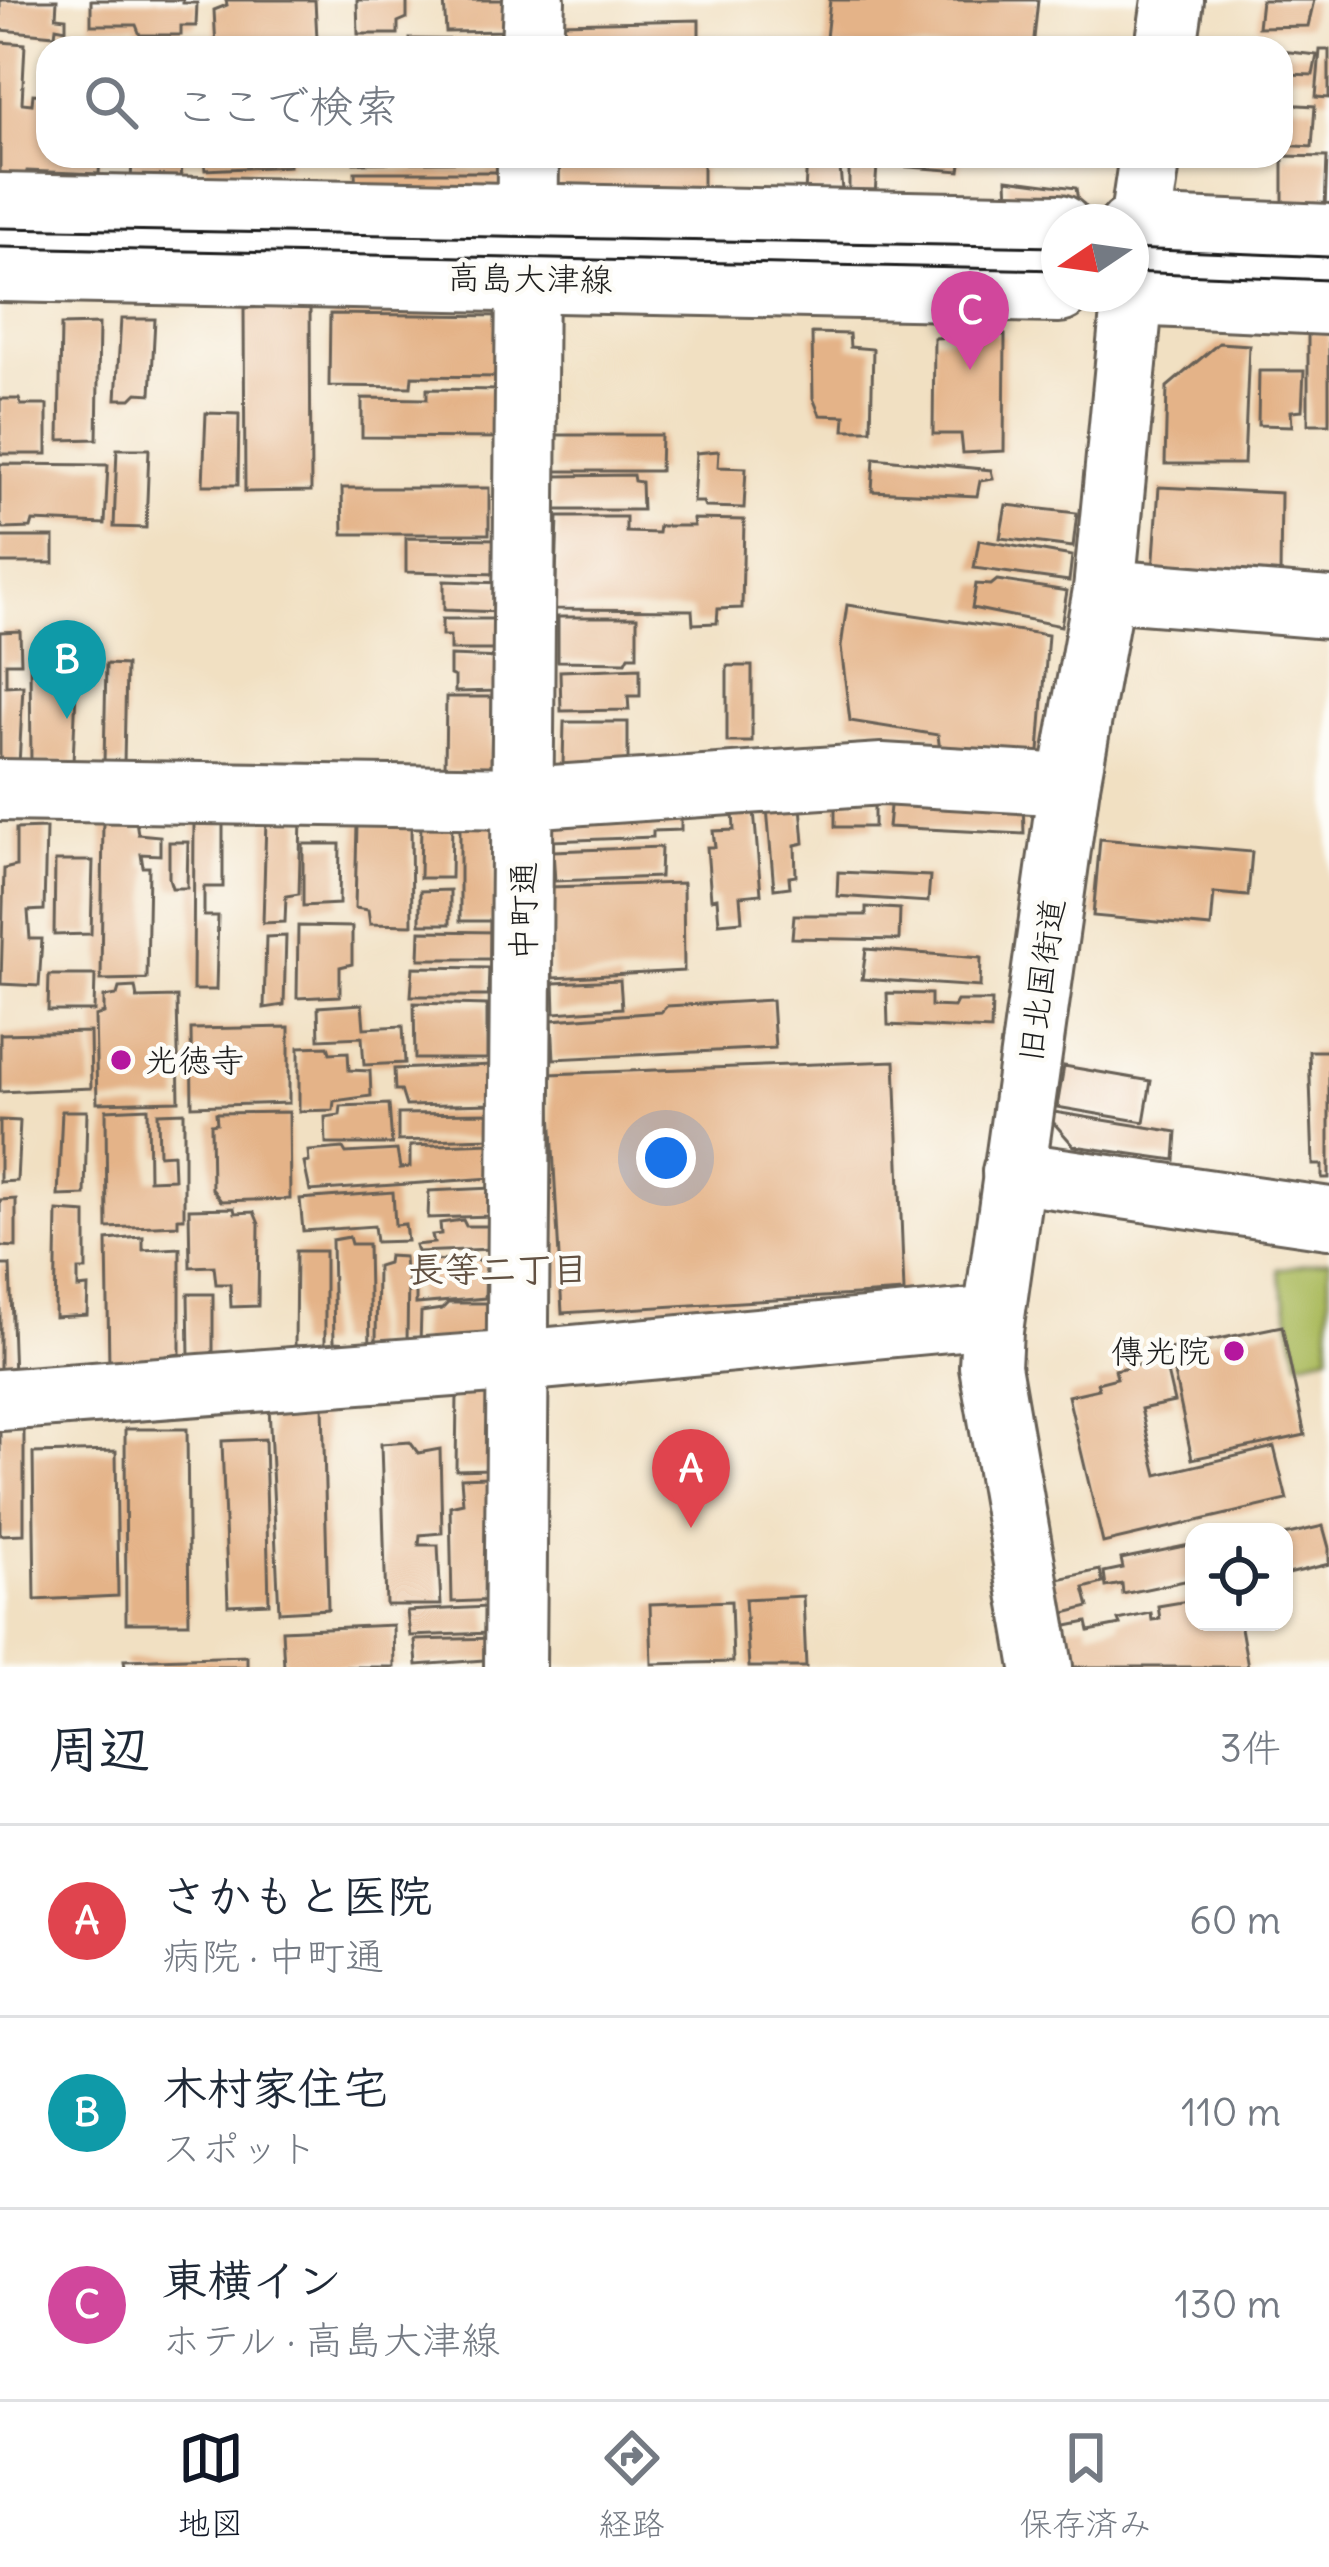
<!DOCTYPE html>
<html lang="ja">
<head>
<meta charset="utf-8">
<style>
	:root { --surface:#fff; --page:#f2f2f3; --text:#1f2937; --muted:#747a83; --line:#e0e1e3; --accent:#111827 }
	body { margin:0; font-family:Delius,"Klee One",sans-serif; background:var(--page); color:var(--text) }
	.controls { position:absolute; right:36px; bottom:36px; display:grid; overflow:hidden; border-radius:24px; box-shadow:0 3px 9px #0004 }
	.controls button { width:108px; height:108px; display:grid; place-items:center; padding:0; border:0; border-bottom:3px solid var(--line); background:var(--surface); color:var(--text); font:60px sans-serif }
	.compass { position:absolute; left:1041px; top:204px; width:108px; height:108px; border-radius:50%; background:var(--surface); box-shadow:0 3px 9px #0004; rotate:257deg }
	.you { position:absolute; left:666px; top:1158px; width:42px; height:42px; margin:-30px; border:9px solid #fff; border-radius:50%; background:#1a73e8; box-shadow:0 0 0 18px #1a73e833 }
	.badge { display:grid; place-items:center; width:78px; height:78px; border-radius:50%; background:var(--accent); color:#fff; font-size:39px; font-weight:700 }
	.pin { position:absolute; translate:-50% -99px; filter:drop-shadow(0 3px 6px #0008) }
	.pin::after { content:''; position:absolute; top:63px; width:42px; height:36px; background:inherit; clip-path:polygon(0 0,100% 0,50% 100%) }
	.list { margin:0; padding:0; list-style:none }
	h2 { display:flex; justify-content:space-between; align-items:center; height:156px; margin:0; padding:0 48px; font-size:51px }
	h2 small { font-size:39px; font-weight:400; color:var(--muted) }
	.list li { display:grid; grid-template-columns:78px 1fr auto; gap:36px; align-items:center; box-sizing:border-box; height:192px; padding:0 48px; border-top:3px solid var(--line) }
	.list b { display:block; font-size:45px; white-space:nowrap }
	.list p { margin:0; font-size:39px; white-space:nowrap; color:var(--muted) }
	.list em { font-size:39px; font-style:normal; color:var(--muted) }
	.icon { flex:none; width:66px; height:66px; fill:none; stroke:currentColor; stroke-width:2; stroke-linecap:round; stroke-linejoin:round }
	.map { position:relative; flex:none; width:1329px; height:1667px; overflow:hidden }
	.search { position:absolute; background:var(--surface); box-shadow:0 3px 9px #0004; left:36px; right:36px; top:36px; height:132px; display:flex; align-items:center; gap:30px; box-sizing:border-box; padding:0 42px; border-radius:36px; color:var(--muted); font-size:45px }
	.sheet { height:732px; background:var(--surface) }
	nav { display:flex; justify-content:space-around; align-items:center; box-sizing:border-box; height:168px; border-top:3px solid var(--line); background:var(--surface); font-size:33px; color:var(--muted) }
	nav a { display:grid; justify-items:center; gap:6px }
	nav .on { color:var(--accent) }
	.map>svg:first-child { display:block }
	.green { fill:#acbb5e; stroke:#646c3d; stroke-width:3 }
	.building { fill:#e4b388 }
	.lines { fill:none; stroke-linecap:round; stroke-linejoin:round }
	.minor-casing { stroke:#676156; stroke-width:66 }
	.major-casing { stroke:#676156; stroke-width:72 }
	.minor { stroke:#fff; stroke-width:60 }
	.major { stroke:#fff; stroke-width:66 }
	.tram { stroke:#1c1c1c; stroke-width:3 }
	.poi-dot { fill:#b5179e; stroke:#fdfcf7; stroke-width:4.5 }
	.labels { text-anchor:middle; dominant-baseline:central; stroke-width:9; stroke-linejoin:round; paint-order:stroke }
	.street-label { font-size:33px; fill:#1c1c1c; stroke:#fdfcf7 }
	.poi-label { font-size:33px; fill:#1c1c1c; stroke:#fdfcf7; text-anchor:start }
	.neighbourhood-label { font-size:36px; font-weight:bold; fill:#625142; stroke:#fdfcf7 }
</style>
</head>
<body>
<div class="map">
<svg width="1329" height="1667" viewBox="0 0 1329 1667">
	<rect width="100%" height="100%" fill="#fdfcf7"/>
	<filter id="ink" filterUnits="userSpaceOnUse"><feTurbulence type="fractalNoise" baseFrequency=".00833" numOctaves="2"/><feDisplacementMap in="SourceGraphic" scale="24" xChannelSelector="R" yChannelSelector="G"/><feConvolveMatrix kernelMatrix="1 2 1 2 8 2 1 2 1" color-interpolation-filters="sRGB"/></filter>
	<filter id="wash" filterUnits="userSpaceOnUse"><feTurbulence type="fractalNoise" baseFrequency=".004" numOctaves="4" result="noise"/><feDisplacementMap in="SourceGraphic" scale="48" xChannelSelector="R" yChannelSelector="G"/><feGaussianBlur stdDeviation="2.7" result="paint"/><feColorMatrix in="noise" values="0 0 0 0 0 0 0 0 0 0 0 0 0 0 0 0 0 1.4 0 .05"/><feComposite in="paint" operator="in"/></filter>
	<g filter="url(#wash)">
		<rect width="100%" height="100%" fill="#f1e0c2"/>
		<polygon class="green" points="1329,1260 1329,1354 1299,1361 1278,1269"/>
		<g id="blocks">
			<g class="building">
				<polygon points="0,0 57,0 56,17 66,18 66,29 56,27 55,35 0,30"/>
				<polygon points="91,0 183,0 183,3 197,3 196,26 181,26 181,35 140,35 136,25 91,25"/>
				<polygon points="226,0 315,0 317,39 284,40 284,48 216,48 214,10 227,5"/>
				<polygon points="357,0 407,0 407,18 398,22 398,34 358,34"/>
				<polygon points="444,0 509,0 509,31 446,32"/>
				<polygon points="830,0 1038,0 1033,48 825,48"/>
				<polygon points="1261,0 1314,0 1308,26 1258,27"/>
				<polygon points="699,20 699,48 559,48 559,23"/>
				<polygon points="410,39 505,40 505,48 410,48"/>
				<polygon points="0,42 25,44 22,103 32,104 33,94 48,95 48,156 100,156 99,174 27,171 24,183 0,181"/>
				<polygon points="1320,50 1329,50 1329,98 1316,97"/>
				<polygon points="1281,51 1317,55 1313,75 1288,74 1285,92 1281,92"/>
				<polygon points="1281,104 1315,106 1312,147 1281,145"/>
				<polygon points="132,156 182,156 181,186 131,184"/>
				<polygon points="204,156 289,156 289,166 205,170"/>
				<polygon points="354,156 500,156 500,161 354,163"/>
				<polygon points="557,156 689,156 703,160 703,190 559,194"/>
				<polygon points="807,156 839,156 842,191 805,194"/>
				<polygon points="885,156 962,156 960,171 886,165"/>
				<polygon points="1283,156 1327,157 1325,208 1283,207"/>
				<polygon points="849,163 877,165 875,195 849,194"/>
				<polygon points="355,172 501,172 500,192 356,191"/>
				<polygon points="1007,179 1076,188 1078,201 1008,201"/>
				<polygon points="310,306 311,491 245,492 244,308"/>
				<polygon points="330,314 506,316 505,377 412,376 411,387 329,386"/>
				<polygon points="121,319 155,319 151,394 137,393 131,399 116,399"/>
				<polygon points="993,320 992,334 1005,335 1004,451 963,453 961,434 933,434 934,338 977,336 975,323"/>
				<polygon points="99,324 97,439 59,440 61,325"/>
				<polygon points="1308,332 1329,333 1329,424 1308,424"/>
				<polygon points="812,333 849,334 850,347 873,349 871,430 844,430 845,416 820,415 813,398"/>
				<polygon points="1219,343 1249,345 1244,464 1165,464 1167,387"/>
				<polygon points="1259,371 1304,371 1302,410 1291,411 1292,426 1258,425"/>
				<polygon points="427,389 503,390 503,438 362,437 362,398 427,399"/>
				<polygon points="0,399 19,399 21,405 47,405 47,454 0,454"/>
				<polygon points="206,413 239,414 238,485 203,485"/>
				<polygon points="554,435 661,435 660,471 554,471"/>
				<polygon points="117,449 149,449 146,528 114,527"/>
				<polygon points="719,451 718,467 746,468 744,508 705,507 703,502 693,502 696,453"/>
				<polygon points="874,458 991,470 993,479 980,481 977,496 872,491"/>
				<polygon points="0,464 108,465 105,524 33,521 31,528 4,529 0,523"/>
				<polygon points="633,475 634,481 641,482 642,510 554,510 554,476"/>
				<polygon points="1159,487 1281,493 1280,577 1153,572"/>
				<polygon points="342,488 489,488 489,534 343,534"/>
				<polygon points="1006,505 1077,513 1073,547 1000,538"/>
				<polygon points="558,517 626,517 626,532 658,533 659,526 694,526 693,519 744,520 742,608 718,609 717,623 693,624 692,610 555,609"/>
				<rect x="0" y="537" width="54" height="26"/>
				<polygon points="406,538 503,539 501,574 406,572"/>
				<polygon points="979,540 1072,556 1069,581 974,568"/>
				<polygon points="997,580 1067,591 1061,626 972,608 976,584 991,585"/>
				<polygon points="444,581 502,583 501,612 444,610"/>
				<polygon points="847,605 1048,635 1038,764 940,751 938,735 850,721 841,647"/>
				<polygon points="558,617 637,617 637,656 629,656 626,662 558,661"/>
				<polygon points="442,619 503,619 503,650 450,650 450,636 442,636"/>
				<polygon points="20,631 21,663 6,663 6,686 23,685 19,766 0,765 0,632"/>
				<polygon points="450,656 502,658 501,691 455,692 455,677 450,675"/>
				<polygon points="30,663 77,663 73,763 31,762"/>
				<polygon points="106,664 126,665 124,764 104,764"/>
				<rect x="727" y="666" width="25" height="76"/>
				<polygon points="640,668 640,696 628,696 629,710 561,711 560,671"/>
				<polygon points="446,697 492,697 491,772 445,771"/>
				<polygon points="564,722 628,722 628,766 563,766"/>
				<polygon points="891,796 1023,800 1024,834 888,827"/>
				<rect x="835" y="800" width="39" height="27"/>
				<polygon points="681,804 681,830 653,831 653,837 552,841 552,808"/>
				<polygon points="801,806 804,843 795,845 796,876 789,877 790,887 774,889 767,808"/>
				<polygon points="754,810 761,894 740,896 742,921 719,923 717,898 711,899 707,847 715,847 713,831 734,830 733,812"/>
				<polygon points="301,818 299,894 286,896 285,922 263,923 266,820"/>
				<polygon points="103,820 136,820 138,834 160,836 160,855 141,854 143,867 149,867 147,979 101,980"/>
				<polygon points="223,821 223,887 204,887 204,916 218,916 216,990 193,990 194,822"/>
				<polygon points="421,822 452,822 451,878 420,878"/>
				<polygon points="495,822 494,921 460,921 460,823"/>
				<polygon points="357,824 411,824 412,925 370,924 368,910 355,908"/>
				<polygon points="46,828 44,910 28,911 30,939 42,939 39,986 1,984 4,869 16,866 16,829"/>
				<polygon points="1100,839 1252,852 1248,896 1214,893 1211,927 1093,916"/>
				<polygon points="169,842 188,842 187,888 172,888 169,878"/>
				<polygon points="303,844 340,844 339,904 303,906"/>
				<polygon points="661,847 660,877 555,881 553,851"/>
				<polygon points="55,861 93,861 91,934 54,935"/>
				<polygon points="838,872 930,876 928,902 837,896"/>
				<polygon points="683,883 684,971 553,978 549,887"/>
				<polygon points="450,890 450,924 420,924 420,891"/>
				<polygon points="866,907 900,909 899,940 792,938 794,915 866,915"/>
				<polygon points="298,926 352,927 352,964 340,967 340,996 297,998"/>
				<polygon points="420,931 497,932 498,959 419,959"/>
				<polygon points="286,936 284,1005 264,1008 266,937"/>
				<polygon points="866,949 981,958 980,987 862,979"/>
				<polygon points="413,967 489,968 488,996 411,996"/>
				<polygon points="49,975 95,975 94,1011 48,1011"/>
				<polygon points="620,980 622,1008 555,1013 554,983"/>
				<polygon points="135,987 137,998 177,997 179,1101 97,1103 95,1016 104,1013 104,997 117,995 119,988"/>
				<polygon points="887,993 931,994 931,1006 954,1007 957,1001 992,1001 991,1030 888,1025"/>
				<polygon points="772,1000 775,1048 554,1059 552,1020 661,1012 667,1006"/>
				<polygon points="414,1003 487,1005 487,1059 415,1059"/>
				<polygon points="362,1004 364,1028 403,1026 405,1063 364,1065 362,1037 319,1039 318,1007"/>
				<polygon points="289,1027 289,1103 192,1106 191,1029"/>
				<polygon points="90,1032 91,1088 0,1092 0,1034"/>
				<polygon points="328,1046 330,1053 348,1052 349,1070 370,1071 371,1096 334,1101 333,1110 299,1111 299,1047"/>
				<polygon points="1309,1051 1329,1051 1329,1178 1322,1178 1322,1165 1313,1165"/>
				<polygon points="895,1061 904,1292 562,1313 549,1074"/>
				<polygon points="492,1065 493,1104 406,1106 401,1090 395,1090 394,1069"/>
				<polygon points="1064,1066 1151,1081 1144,1122 1057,1107"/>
				<polygon points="389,1104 392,1144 326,1144 325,1117 340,1115 341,1106"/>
				<polygon points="148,1108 149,1180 174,1179 173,1154 159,1155 158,1113 184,1112 184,1218 178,1218 178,1225 107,1228 106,1110"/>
				<polygon points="62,1111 87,1111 85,1195 58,1196"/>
				<polygon points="289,1112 290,1199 221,1201 212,1189 211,1124 217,1123 216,1113"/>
				<polygon points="1054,1112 1177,1132 1175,1160 1074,1146 1053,1122"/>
				<polygon points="491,1113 490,1138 398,1141 398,1114"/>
				<polygon points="0,1120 20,1121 17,1181 0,1182"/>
				<polygon points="492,1143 491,1178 310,1191 304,1163 309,1162 308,1151 343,1148 346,1153 397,1150 400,1168 410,1167 410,1146"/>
				<polygon points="492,1188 491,1216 428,1218 429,1191"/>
				<polygon points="393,1192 395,1225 405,1224 407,1241 376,1242 374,1226 303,1231 300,1199"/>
				<polygon points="16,1199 16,1247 0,1246 0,1200"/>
				<polygon points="234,1208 235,1213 254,1212 259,1224 258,1306 231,1307 230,1284 216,1284 214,1266 190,1267 189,1209"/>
				<polygon points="57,1211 86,1213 86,1270 78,1270 78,1288 88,1287 87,1315 55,1317"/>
				<polygon points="463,1220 466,1226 492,1226 492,1249 417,1252 415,1245 434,1243 432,1235 441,1234 440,1223"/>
				<polygon points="143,1237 143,1250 180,1248 180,1354 109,1365 107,1240"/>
				<polygon points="349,1237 351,1244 368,1244 370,1348 350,1350 348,1343 334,1342 332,1240"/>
				<polygon points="296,1251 325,1251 325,1345 295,1346"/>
				<polygon points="388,1256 404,1257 405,1271 408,1274 407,1342 376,1343 377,1266 387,1263"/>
				<polygon points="486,1260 485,1298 416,1304 416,1261"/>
				<polygon points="0,1265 10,1265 14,1377 0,1377"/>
				<polygon points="188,1294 213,1294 213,1354 189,1358"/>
				<polygon points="448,1303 488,1303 490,1337 420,1344 421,1312 442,1309"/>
				<polygon points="1282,1326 1305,1435 1192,1459 1169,1349"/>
				<polygon points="1164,1359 1174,1402 1141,1409 1157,1475 1274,1447 1287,1500 1103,1543 1068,1396 1099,1389 1097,1383 1117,1378 1115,1370"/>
				<polygon points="491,1391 490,1469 456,1470 457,1394"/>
				<polygon points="323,1404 328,1609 279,1612 269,1406"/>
				<polygon points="24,1429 24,1534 0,1535 0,1430"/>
				<polygon points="125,1429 187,1429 189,1623 126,1623"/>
				<polygon points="265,1439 269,1603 228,1605 222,1441"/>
				<polygon points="410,1442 418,1453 440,1449 442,1533 420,1535 419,1545 438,1545 441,1605 386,1605 381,1444"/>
				<polygon points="116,1451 118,1596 35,1600 33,1453"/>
				<polygon points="487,1477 497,1600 452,1602 450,1506 463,1503 461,1478"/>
				<polygon points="1323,1526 1329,1548 1329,1564 1284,1575 1284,1535"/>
				<polygon points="1194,1544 1194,1579 1123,1594 1122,1584 1106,1587 1104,1572 1123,1568 1121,1559"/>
				<polygon points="1100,1570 1103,1583 1084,1588 1089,1607 1057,1615 1049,1581"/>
				<polygon points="803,1596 806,1667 749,1667 745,1599"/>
				<polygon points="1194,1600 1194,1622 1240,1622 1248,1667 1064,1667 1058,1628 1087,1622 1089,1631 1120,1625 1118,1620 1151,1613 1152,1620 1160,1619 1158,1606"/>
				<polygon points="731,1601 733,1662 652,1664 650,1604"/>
				<polygon points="487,1607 490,1633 410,1636 407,1611"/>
				<polygon points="393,1625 394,1667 284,1667 282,1630"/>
				<polygon points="497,1638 497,1659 417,1665 415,1640"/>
				<polygon points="247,1656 247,1667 125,1667 124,1660"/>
			</g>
		</g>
	</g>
	<g filter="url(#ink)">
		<use href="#blocks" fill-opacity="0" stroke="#676156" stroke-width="3"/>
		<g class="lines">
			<defs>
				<g id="minor">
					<polyline points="532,48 534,0"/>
					<polyline points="1166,48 1173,0"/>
					<polyline points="1104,590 1329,608"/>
					<polyline points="0,790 524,798 882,774 1069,785"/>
					<polyline points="1013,1172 1329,1218"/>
					<polyline points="0,1400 519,1361 993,1317"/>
					<polyline points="515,1667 528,156"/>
					<polyline points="1042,1667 990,1366 992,1331 1069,785 1104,590 1139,230 1150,156"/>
				</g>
				<g id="major">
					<polyline points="0,207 1059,228"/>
					<polyline points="1131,230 1329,238"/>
					<polyline points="0,268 1059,289"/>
					<polyline points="1131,292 1329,301"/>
				</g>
			</defs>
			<use href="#minor" class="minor-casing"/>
			<use href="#major" class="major-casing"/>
			<use href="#minor" class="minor"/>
			<use href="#major" class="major"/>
			<g class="tram">
				<polyline points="0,228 1059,247"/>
				<polyline points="0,247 1059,270"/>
				<polyline points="1131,249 1329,257"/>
				<polyline points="1131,272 1329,280"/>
			</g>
		</g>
	</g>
	<g class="poi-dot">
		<circle cx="121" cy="1060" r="12"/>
		<circle cx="1234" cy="1351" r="12"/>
	</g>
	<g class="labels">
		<g class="street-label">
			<text transform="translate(530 278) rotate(1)">高島大津線</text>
			<text transform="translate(523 911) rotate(-90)">中町通</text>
			<text transform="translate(1041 980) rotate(-82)">旧北国街道</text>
		</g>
		<g class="poi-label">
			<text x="145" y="1060">光徳寺</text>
			<text x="1210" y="1351" text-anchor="end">傳光院</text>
		</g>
		<g class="neighbourhood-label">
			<text x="498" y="1269">長等二丁目</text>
		</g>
	</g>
</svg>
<div class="controls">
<button><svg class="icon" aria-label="locate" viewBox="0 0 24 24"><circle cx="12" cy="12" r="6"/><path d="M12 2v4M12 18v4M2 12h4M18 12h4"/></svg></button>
</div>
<svg class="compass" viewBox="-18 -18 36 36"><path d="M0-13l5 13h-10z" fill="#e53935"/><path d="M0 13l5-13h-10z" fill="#747a83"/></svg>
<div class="you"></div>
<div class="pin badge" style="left:691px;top:1528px;background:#e0444e">A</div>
<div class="pin badge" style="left:67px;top:719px;background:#0f9aa8">B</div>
<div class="pin badge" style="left:970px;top:370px;background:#d1479c">C</div>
<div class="search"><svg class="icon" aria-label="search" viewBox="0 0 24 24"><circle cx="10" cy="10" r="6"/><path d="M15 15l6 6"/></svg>ここで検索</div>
</div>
<section class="sheet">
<h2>周辺<small>3件</small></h2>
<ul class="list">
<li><span class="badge" style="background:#e0444e">A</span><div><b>さかもと医院</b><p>病院 · 中町通</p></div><em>60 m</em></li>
<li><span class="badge" style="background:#0f9aa8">B</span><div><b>木村家住宅</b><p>スポット</p></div><em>110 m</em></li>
<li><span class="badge" style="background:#d1479c">C</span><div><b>東横イン</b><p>ホテル · 高島大津線</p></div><em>130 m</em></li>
</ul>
</section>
<nav>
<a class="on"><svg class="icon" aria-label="map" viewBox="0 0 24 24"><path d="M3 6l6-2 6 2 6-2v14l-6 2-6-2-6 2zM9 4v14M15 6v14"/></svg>地図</a>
<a><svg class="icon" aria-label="directions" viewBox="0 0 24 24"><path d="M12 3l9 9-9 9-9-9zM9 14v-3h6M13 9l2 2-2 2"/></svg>経路</a>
<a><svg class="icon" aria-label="saved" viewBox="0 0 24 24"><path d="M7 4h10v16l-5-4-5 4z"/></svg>保存済み</a>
</nav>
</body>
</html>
